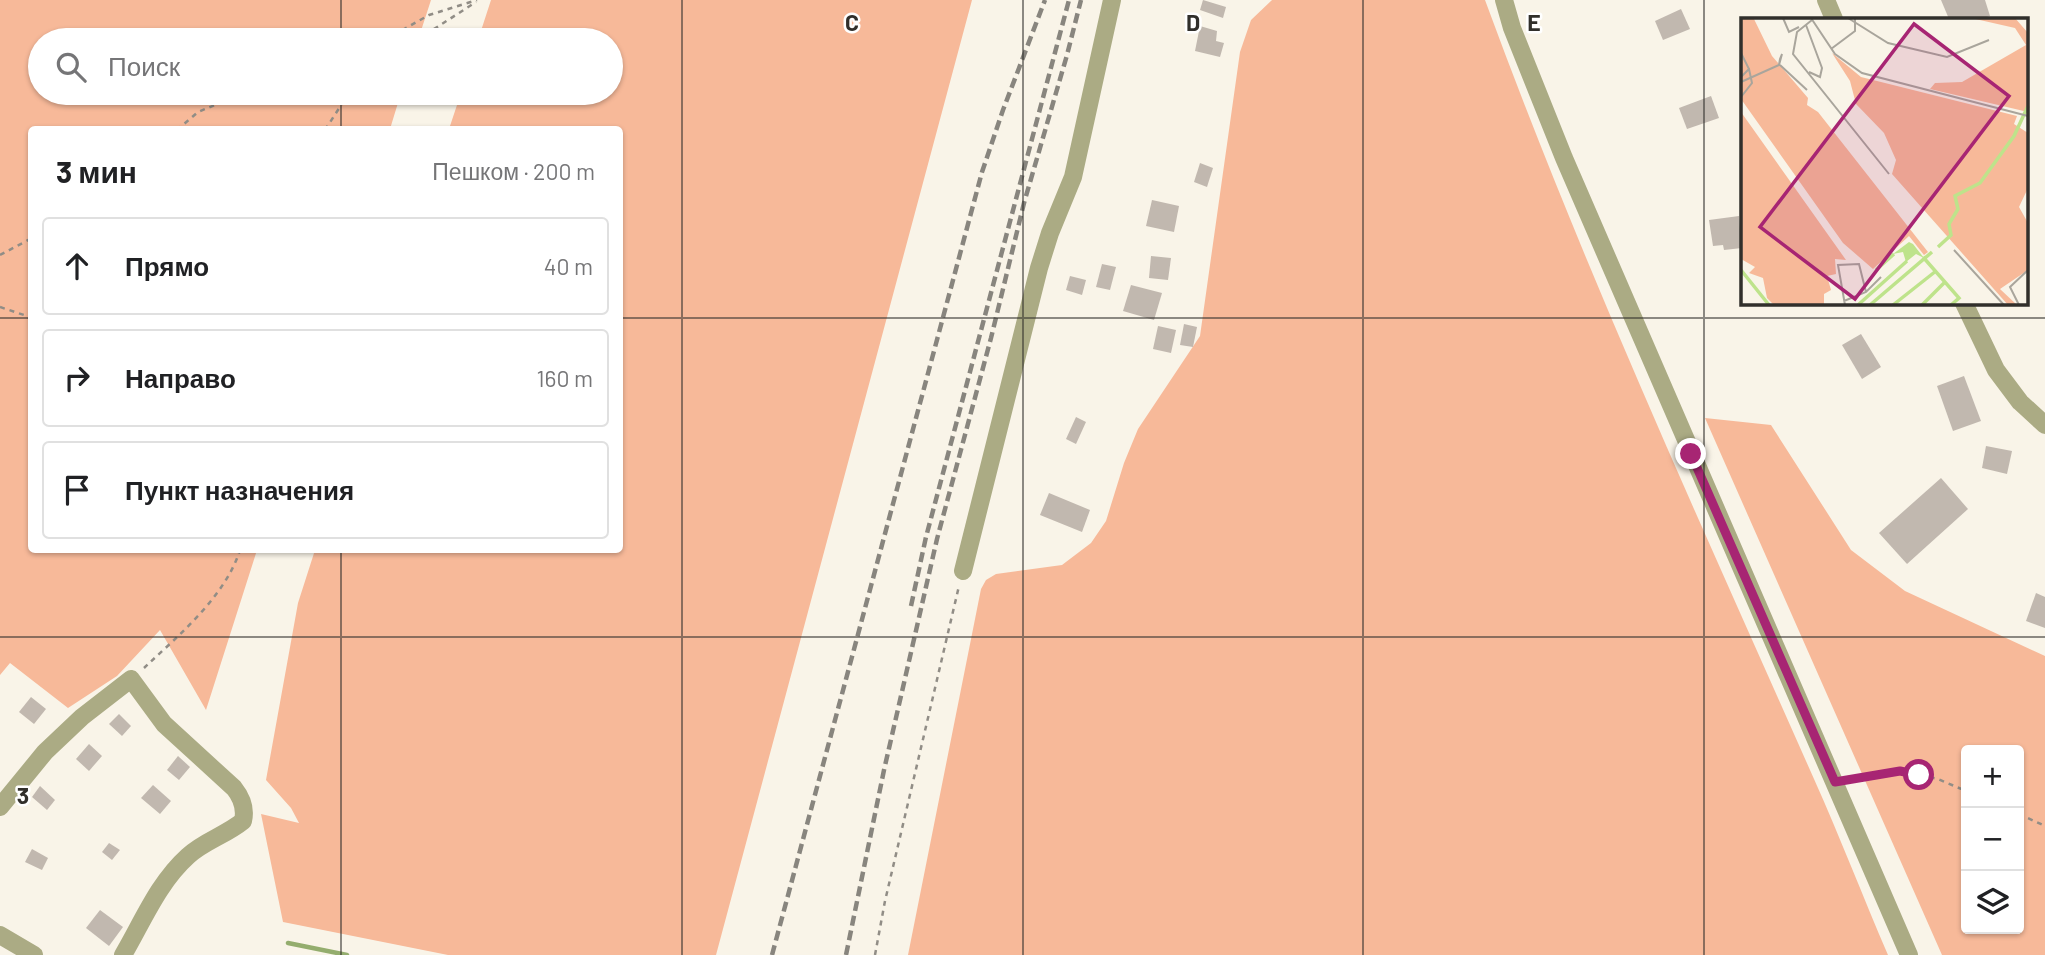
<!DOCTYPE html>
<html lang="ru">
<head>
<meta charset="utf-8">
<style>
	:root { --surface:#fff; --page:#f2f2f2; --text:#202124; --muted:#757577; --line:#e0e0e0 }
	body { margin:0; font-family:Barlow,sans-serif; background:var(--page); color:var(--text) }
	.controls { position:absolute; right:21px; bottom:21px; display:grid; overflow:hidden; border-radius:7px; box-shadow:0 2px 5px #0004 }
	.controls button { width:63px; height:63px; display:grid; place-items:center; padding:0; border:0; border-bottom:2px solid var(--line); background:var(--surface); color:var(--text); font:35px sans-serif }
	.stop { position:absolute; width:21px; height:21px; margin:-16px; border:5px solid #a72573; border-radius:50%; background:#fff }
	.stop.end { background:#a72573; border-color:#fff; box-shadow:0 2px 7px #0008 }
	.list { margin:0; padding:0; list-style:none }
	h2 { display:flex; justify-content:space-between; align-items:center; height:91px; margin:0; padding:0 28px; font-size:30px }
	h2 small { font-size:23px; font-weight:400; color:var(--muted) }
	.list li { display:grid; grid-template-columns:46px 1fr auto; gap:21px; align-items:center; box-sizing:border-box; height:98px; margin:0 14px 14px; padding:0 14px; border:2px solid var(--line); border-radius:7px }
	.list b { display:block; font-size:26px; white-space:nowrap }
	.list em { font-size:23px; font-style:normal; color:var(--muted) }
	.icon { flex:none; width:38px; height:38px; fill:none; stroke:currentColor; stroke-width:2; stroke-linecap:round; stroke-linejoin:round }
	.map { position:relative; flex:none; width:2045px; height:955px; overflow:hidden }
	.search { position:absolute; background:var(--surface); box-shadow:0 2px 5px #0004; left:28px; top:28px; width:595px; height:77px; display:flex; align-items:center; gap:18px; box-sizing:border-box; padding:0 24px; border-radius:38px; color:var(--muted); font-size:26px }
	.panel { position:absolute; background:var(--surface); box-shadow:0 2px 5px #0004; left:28px; top:126px; width:595px; height:427px; border-radius:7px }
	.map>svg:first-child { display:block }
	.green { fill:#f7b999; fill-rule:evenodd }
	.lines { fill:none; stroke-linecap:round; stroke-linejoin:round }
	.stream { stroke:#94ad6e; stroke-width:4.5 }
	.building { fill:#c1b8af }
	.path { stroke:#918d86; stroke-width:2.5; stroke-dasharray:5 5; stroke-linecap:butt }
	.minor { stroke:#abab84; stroke-width:18 }
	.rail { stroke:#88857e; stroke-width:4.5; stroke-dasharray:10 5; stroke-linecap:butt }
	.route { stroke:#a72573; stroke-width:9 }
	.grid { fill:none; stroke:#312f2b; stroke-width:2; stroke-opacity:0.55 }
	.inset-river { fill:none; stroke:#bee38b; stroke-width:3.5 }
	.inset-road { fill:none; stroke:#a9a59c; stroke-width:2 }
	.view { fill:#a72573; fill-opacity:0.15; stroke:#a72573; stroke-width:3.5 }
	.inset-edge { fill:none; stroke:#312f2b; stroke-width:3.5 }
	.grid-label { font-size:23px; text-anchor:middle; font-weight:bold; fill:#312f2b; stroke:#fff; stroke-width:5; stroke-linejoin:round; paint-order:stroke }
</style>
</head>
<body>
<div class="map">
<svg width="2045" height="955" viewBox="0 0 2045 955">
	<rect width="100%" height="100%" fill="#f9f4e8"/>
	<g class="green">
		<polygon points="0,0 431,0 418,40 40,40 40,93 401,93 390,129 32,130 32,550 257,550 206,710 160,630 117,676 68,708 10,663 0,675"/>
		<polygon points="491,0 972,0 716,955 448,955 283,922 261,814 299,823 291,808 266,780 298,603 315,550 620,550 620,130 449,129 461,93 611,93 611,40 478,40"/>
		<path d="M1272,0H1485C1582,265 1700,522 1814,779C1840,837 1863,897 1888,955H908L981,589L986,580L996,574L1062,565L1091,543L1106,521L1124,463L1138,429L1200,336L1240,52L1251,20Z"/>
		<path d="M1705,418L1771,425L1851,550L1905,591L2045,656V955H1942ZM1966,750H2019V929H1966Z"/>
	</g>
	<g class="lines">
		<polyline class="stream" points="288,943 347,955"/>
	</g>
	<g class="building">
		<polygon points="1203,0 1226,7 1223,18 1200,10"/>
		<polygon points="1941,0 1985,0 1990,16 1981,19 1949,19"/>
		<polygon points="1681,9 1690,29 1663,40 1655,21"/>
		<polygon points="1200,26 1217,31 1216,41 1224,43 1220,57 1195,51"/>
		<polygon points="1711,96 1719,118 1687,129 1679,108"/>
		<polygon points="1200,163 1213,168 1207,187 1194,182"/>
		<polygon points="1152,200 1179,206 1174,232 1146,226"/>
		<polygon points="1739,216 1740,230 1742,230 1742,248 1724,250 1723,245 1713,246 1709,220"/>
		<polygon points="1151,256 1171,258 1168,280 1149,278"/>
		<polygon points="1102,264 1116,267 1110,290 1096,287"/>
		<polygon points="1070,276 1086,280 1082,295 1066,290"/>
		<polygon points="1131,285 1162,293 1154,320 1123,311"/>
		<polygon points="1184,324 1197,327 1193,347 1180,345"/>
		<polygon points="1158,326 1176,330 1171,353 1153,349"/>
		<polygon points="1861,334 1881,367 1862,379 1842,345"/>
		<polygon points="1964,376 1981,421 1953,431 1937,386"/>
		<polygon points="1076,417 1086,422 1076,444 1066,439"/>
		<polygon points="1986,446 2012,451 2007,474 1982,468"/>
		<polygon points="1941,478 1968,509 1907,564 1879,533"/>
		<polygon points="1049,493 1090,510 1082,532 1040,515"/>
		<polygon points="2036,593 2045,597 2045,628 2026,621"/>
		<polygon points="31,697 46,709 34,724 19,712"/>
		<polygon points="119,714 131,726 122,736 109,724"/>
		<polygon points="89,744 102,756 89,771 76,759"/>
		<polygon points="178,756 190,767 179,780 167,770"/>
		<polygon points="153,785 171,801 160,814 141,798"/>
		<polygon points="40,786 55,800 47,810 32,797"/>
		<polygon points="109,843 120,850 112,860 102,852"/>
		<polygon points="32,849 48,858 42,870 25,862"/>
		<polygon points="100,910 123,927 109,946 86,928"/>
	</g>
	<g class="lines">
		<g class="path">
			<polyline points="385,40 429,15 477,0"/>
			<polyline points="417,40 476,2"/>
			<polyline points="177,130 198,112 227,100 284,93"/>
			<polyline points="325,130 349,93"/>
			<polyline points="0,255 32,238"/>
			<polyline points="0,307 24,315 32,320"/>
			<path d="M144,668C179,635 225,597 240,550"/>
			<polyline points="1851,779 1900,771 1938,779 1966,791"/>
			<polyline points="2019,814 2045,826"/>
			<polyline points="875,955 885,901 959,586"/>
		</g>
		<g class="minor">
			<polyline points="1504,0 1512,28 1564,158 1909,955"/>
			<polyline points="1826,0 1834,19"/>
			<polyline points="1964,303 1996,370 2020,402 2045,425"/>
			<polyline points="963,571 1039,268 1050,233 1073,177 1112,0"/>
			<path d="M0,807L45,752L82,717L131,679L164,724L234,788C242,798 246,808 243,821C226,835 204,841 188,856C158,883 143,921 123,955"/>
			<polyline points="0,935 34,955"/>
		</g>
		<g class="rail">
			<polyline points="911,606 926,537 1069,0"/>
			<polyline points="772,955 982,172 1003,110 1045,0"/>
			<polyline points="846,955 884,770 937,539 991,338 1024,203 1067,55 1081,0"/>
		</g>
	</g>
	<g class="lines">
		<polyline class="route" points="1691,454 1835,782 1900,771 1919,775"/>
	</g>
	<path class="grid" d="M341,0V40M682,0V955M1023,0V955M1363,0V955M1704,0V955M341,93V130M0,318H32M620,318H2045M341,550V955M0,637H2045"/>
	<g transform="translate(1741 18)">
		<rect width="287" height="287" fill="#f9f4e8"/>
		<path d="M0,0L13,1L31,38L67,80L66,87L77,94L187,234L183,237L168,218L132,251L102,225L0,81ZM230,0H274L287,15V94L189,71L194,65L221,64L285,27L274,10ZM91,35L120,59L276,98L273,106L287,115V170L278,189L287,205V252L259,271L276,287H267L151,156L155,142L143,115L115,86L109,63ZM0,94L105,242L94,241L95,256L86,258L90,272L83,276V287H33L26,280L22,260L8,255L14,249L0,241Z" fill="#f7b999"/>
		<path d="M168,224L172,226L183,240L175,236L165,244L162,234L152,236Z" fill="#bee38b"/>
		<path class="inset-river" d="M197,229L210,217L208,206L217,191L214,178L239,165L273,118L287,88M182,239L218,280L210,287M0,252L28,287M135,252L153,236M117,287L166,243M129,287L191,234M152,287L195,253M181,287L204,264"/>
		<path class="inset-road" d="M42,0L48,14L58,9M70,0L94,36L121,55L287,98M107,0L147,25L206,39L248,22M71,2L56,14L52,36L148,156M65,7L81,50L79,59L68,54M90,31L114,13V0M0,35L8,51L0,59M39,47L66,72M0,64L38,47L41,36L39,41L38,47M0,79L11,65L8,51M213,232L263,287M103,283L125,274L140,259M104,287L97,247L118,246L125,274M278,287L269,269L287,252"/>
		<path class="view" d="M173,6L268,78L114,281L19,209Z"/>
		<rect width="287" height="287" class="inset-edge"/>
	</g>
	<g class="grid-label">
		<text x="852" y="31">C</text>
		<text x="1193" y="31">D</text>
		<text x="1534" y="31">E</text>
		<text x="23" y="804">3</text>
	</g>
</svg>
<div class="controls">
<button>+</button>
<button>−</button>
<button><svg class="icon" aria-label="layers" viewBox="0 0 24 24"><path d="M12 4l9 5-9 5-9-5zM3 14l9 5 9-5"/></svg></button>
</div>
<div class="stop" style="left:1919px;top:775px"></div>
<div class="stop end" style="left:1691px;top:454px"></div>
<div class="search"><svg class="icon" aria-label="search" viewBox="0 0 24 24"><circle cx="10" cy="10" r="6"/><path d="M15 15l6 6"/></svg>Поиск</div>
<section class="panel">
<h2>3 мин<small>Пешком · 200 m</small></h2>
<ul class="list">
<li><svg class="icon" aria-label="ahead" viewBox="0 0 24 24"><path d="M12 20V5M6 11l6-6 6 6"/></svg><div><b>Прямо</b></div><em>40 m</em></li>
<li><svg class="icon" aria-label="right" viewBox="0 0 24 24"><path d="M7 20v-9h11M14 6l5 5-5 5"/></svg><div><b>Направо</b></div><em>160 m</em></li>
<li><svg class="icon" aria-label="arrive" viewBox="0 0 24 24"><path d="M6 21V4h12l-3 4 3 4H6"/></svg><div><b>Пункт назначения</b></div></li>
</ul>
</section>
</div>
</body>
</html>
